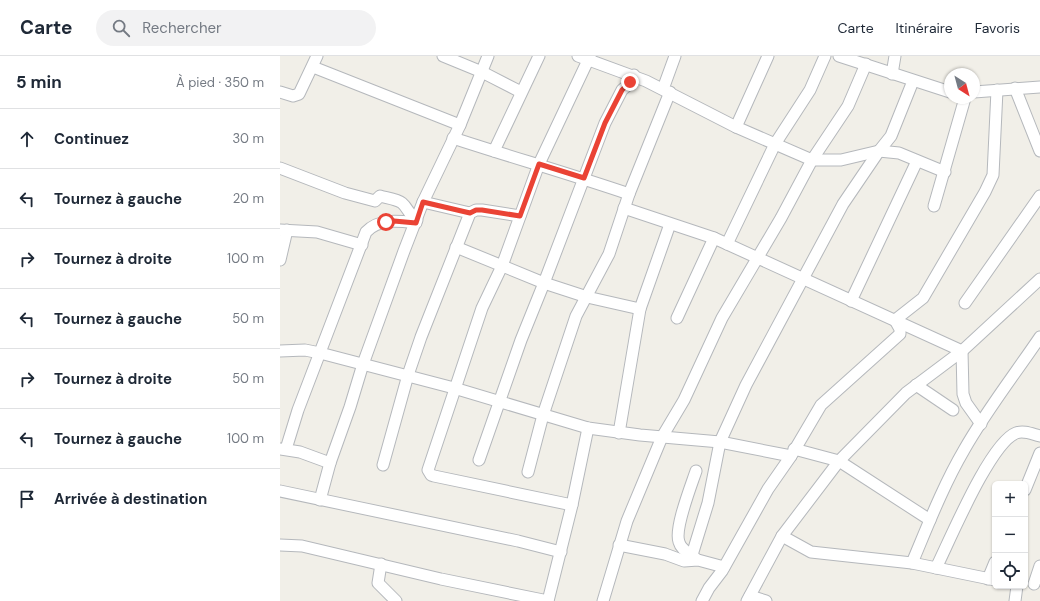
<!DOCTYPE html>
<html lang="fr">
<head>
<meta charset="utf-8">
<style>
	:root { --surface:#fff; --page:#f2f2f3; --text:#1f2937; --muted:#747a83; --line:#e0e1e3 }
	body { margin:0; font-family:"DM Sans",sans-serif; background:var(--page); color:var(--text) }
	.controls { position:absolute; right:12px; bottom:12px; display:grid; overflow:hidden; border-radius:6px; box-shadow:0 1px 3px #0004 }
	.controls button { width:36px; height:36px; display:grid; place-items:center; padding:0; border:0; border-bottom:1px solid var(--line); background:var(--surface); color:var(--text); font:20px sans-serif }
	.compass { position:absolute; left:664px; top:12px; width:36px; height:36px; border-radius:50%; background:var(--surface); box-shadow:0 1px 3px #0004; rotate:144deg }
	.stop { position:absolute; width:12px; height:12px; margin:-9px; border:3px solid #ea4335; border-radius:50%; background:#fff }
	.stop.end { background:#ea4335; border-color:#fff; box-shadow:0 1px 4px #0008 }
	.list { margin:0; padding:0; list-style:none }
	h2 { display:flex; justify-content:space-between; align-items:center; height:52px; margin:0; padding:0 16px; font-size:17px }
	h2 small { font-size:13px; font-weight:400; color:var(--muted) }
	.list li { display:grid; grid-template-columns:26px 1fr auto; gap:12px; align-items:center; box-sizing:border-box; height:60px; padding:0 16px; border-top:1px solid var(--line) }
	.list b { display:block; font-size:15px; white-space:nowrap }
	.list em { font-size:13px; font-style:normal; color:var(--muted) }
	.icon { flex:none; width:22px; height:22px; fill:none; stroke:currentColor; stroke-width:2; stroke-linecap:round; stroke-linejoin:round }
	.map { position:relative; flex:none; width:760px; height:545px; overflow:hidden }
	header { display:flex; align-items:center; gap:24px; box-sizing:border-box; height:56px; padding:0 20px; background:var(--surface); border-bottom:1px solid var(--line) }
	header strong { font-size:19px }
	nav { display:flex; gap:22px; margin-inline-start:auto; font-size:14px }
	.search { width:280px; height:36px; background:var(--page); display:flex; align-items:center; gap:10px; box-sizing:border-box; padding:0 14px; border-radius:22px; color:var(--muted); font-size:15px }
	main { display:flex }
	aside { flex:1; background:var(--surface) }
	.map>svg:first-child { display:block }
	.lines { fill:none; stroke-linecap:round; stroke-linejoin:round }
	.minor-casing { stroke:#b5b8bc; stroke-width:13 }
	.minor { stroke:#fff; stroke-width:11 }
	.route { stroke:#ea4335; stroke-width:5 }
</style>
</head>
<body>
<header>
<strong>Carte</strong>
<div class="search"><svg class="icon" aria-label="search" viewBox="0 0 24 24"><circle cx="10" cy="10" r="6"/><path d="M15 15l6 6"/></svg>Rechercher</div>
<nav><a>Carte</a><a>Itinéraire</a><a>Favoris</a></nav>
</header>
<main>
<aside>
<h2>5 min<small>À pied · 350 m</small></h2>
<ul class="list">
<li><svg class="icon" aria-label="ahead" viewBox="0 0 24 24"><path d="M12 20V5M6 11l6-6 6 6"/></svg><div><b>Continuez</b></div><em>30 m</em></li>
<li><svg class="icon" aria-label="left" viewBox="0 0 24 24"><path d="M17 20v-9H6M10 6l-5 5 5 5"/></svg><div><b>Tournez à gauche</b></div><em>20 m</em></li>
<li><svg class="icon" aria-label="right" viewBox="0 0 24 24"><path d="M7 20v-9h11M14 6l5 5-5 5"/></svg><div><b>Tournez à droite</b></div><em>100 m</em></li>
<li><svg class="icon" aria-label="left" viewBox="0 0 24 24"><path d="M17 20v-9H6M10 6l-5 5 5 5"/></svg><div><b>Tournez à gauche</b></div><em>50 m</em></li>
<li><svg class="icon" aria-label="right" viewBox="0 0 24 24"><path d="M7 20v-9h11M14 6l5 5-5 5"/></svg><div><b>Tournez à droite</b></div><em>50 m</em></li>
<li><svg class="icon" aria-label="left" viewBox="0 0 24 24"><path d="M17 20v-9H6M10 6l-5 5 5 5"/></svg><div><b>Tournez à gauche</b></div><em>100 m</em></li>
<li><svg class="icon" aria-label="arrive" viewBox="0 0 24 24"><path d="M6 21V4h12l-3 4 3 4H6"/></svg><div><b>Arrivée à destination</b></div></li>
</ul>
</aside>
<div class="map">
<svg width="760" height="545" viewBox="0 0 760 545">
	<rect width="100%" height="100%" fill="#f1efe8"/>
	<g class="lines">
		<defs>
			<g id="minor">
				<polyline points="163,0 202,16 241,36"/>
				<polyline points="298,0 366,25 456,71 532,104 561,104 599,95 619,97 665,116"/>
				<polyline points="559,0 670,36"/>
				<polyline points="33,11 180,69"/>
				<polyline points="612,18 615,0"/>
				<polyline points="735,32 760,95"/>
				<polyline points="383,33 395,0"/>
				<polyline points="0,36 13,40 19,38 37,0"/>
				<polyline points="694,36 760,31"/>
				<polyline points="456,71 488,0"/>
				<path d="M173,82C231,101 290,118 349,138"/>
				<polyline points="214,95 259,0"/>
				<path d="M0,112L65,137L95,145L100,140C107,142 117,143 122,147C128,152 128,158 137,164"/>
				<polyline points="143,146 190,157"/>
				<polyline points="654,150 685,42"/>
				<polyline points="344,152 434,182 682,295 683,338 686,347 701,368"/>
				<polyline points="0,174 37,176 82,189"/>
				<polyline points="447,188 495,88 530,34 545,0"/>
				<polyline points="176,191 264,227 307,241 360,253"/>
				<polyline points="0,204 7,174"/>
				<polyline points="571,245 637,105"/>
				<polyline points="685,247 760,140"/>
				<polyline points="397,262 434,182"/>
				<polyline points="0,295 25,294 40,297 174,332 308,372 360,379 440,386 511,400"/>
				<polyline points="636,329 673,354"/>
				<polyline points="339,377 360,253 390,168"/>
				<polyline points="0,393 20,396 50,407"/>
				<path d="M6,393L18,354L86,176C99,162 119,165 136,167"/>
				<polyline points="514,393 559,405 650,464"/>
				<polyline points="199,404 241,284 264,227 325,67 342,34 349,28 354,19"/>
				<polyline points="103,409 128,319 141,281 190,157 196,154 202,154 240,160"/>
				<path d="M416,415C411,430 394,473 399,486C401,494 411,498 416,503"/>
				<polyline points="248,416 263,359 296,260 329,198 349,138 390,36"/>
				<polyline points="745,434 760,397"/>
				<polyline points="0,435 238,485 281,496"/>
				<polyline points="40,444 50,407 70,351 83,308 124,195 143,146 180,69 208,0"/>
				<polyline points="292,449 154,420 151,419 148,414 202,252 222,210 259,108 310,0"/>
				<polyline points="502,480 531,496 632,507 715,524"/>
				<polyline points="0,489 22,490 161,523 268,545"/>
				<polyline points="339,489 385,498 404,505 418,504 444,511"/>
				<polyline points="412,499 428,447 440,386 466,329 563,148 599,95 611,80 633,25"/>
				<path d="M632,507C648,469 663,430 684,394C706,355 735,318 760,281"/>
				<polyline points="101,508 98,527 116,545"/>
				<path d="M656,512C670,484 710,387 736,377C744,374 752,378 760,380"/>
				<polyline points="708,523 715,506"/>
				<polyline points="754,528 760,510"/>
				<polyline points="470,540 486,545"/>
				<polyline points="268,545 292,449 308,372"/>
				<polyline points="323,545 347,465 382,381 404,344 442,262 501,162 532,104 568,50 586,8"/>
				<polyline points="422,545 429,532 442,515 488,433 511,400 541,349 620,278 620,273 615,264 643,242 705,136 713,119 717,34"/>
				<polyline points="467,545 502,480 559,405 626,337 682,295 760,223"/>
				<polyline points="735,545 737,530"/>
			</g>
		</defs>
		<use href="#minor" class="minor-casing"/>
		<use href="#minor" class="minor"/>
	</g>
	<g class="lines">
		<polyline class="route" points="106,166 114,165 136,167 143,146 190,157 196,154 202,154 240,160 259,108 304,122 325,67 342,34 350,26"/>
	</g>
</svg>
<div class="controls">
<button>+</button>
<button>−</button>
<button><svg class="icon" aria-label="locate" viewBox="0 0 24 24"><circle cx="12" cy="12" r="6"/><path d="M12 2v4M12 18v4M2 12h4M18 12h4"/></svg></button>
</div>
<svg class="compass" viewBox="-18 -18 36 36"><path d="M0-13l5 13h-10z" fill="#e53935"/><path d="M0 13l5-13h-10z" fill="#747a83"/></svg>
<div class="stop" style="left:106px;top:166px"></div>
<div class="stop end" style="left:350px;top:26px"></div>
</div>
</main>
</body>
</html>
